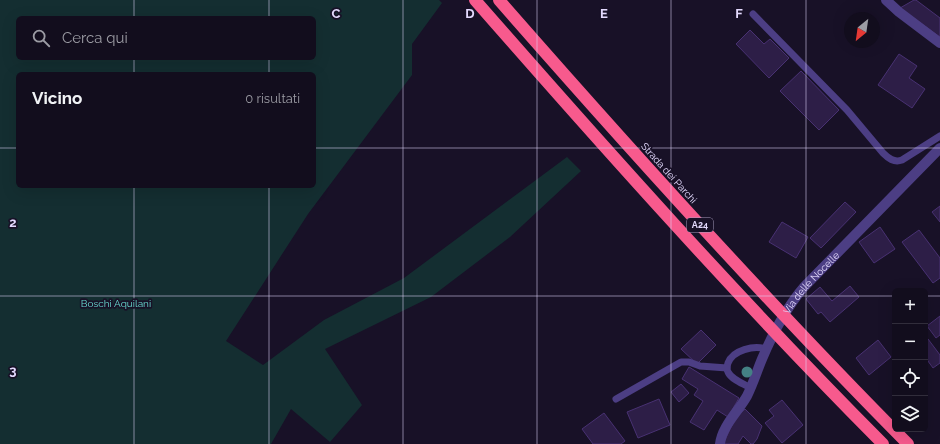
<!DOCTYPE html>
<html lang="it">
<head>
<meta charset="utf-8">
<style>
	:root { --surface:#120d1d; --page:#1b1626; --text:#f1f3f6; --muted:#9c9ca4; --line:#312d3b }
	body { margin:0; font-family:Raleway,sans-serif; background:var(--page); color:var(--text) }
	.controls { position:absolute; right:12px; bottom:12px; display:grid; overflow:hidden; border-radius:6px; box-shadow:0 4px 16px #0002 }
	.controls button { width:36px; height:36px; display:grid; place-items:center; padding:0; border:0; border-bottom:1px solid var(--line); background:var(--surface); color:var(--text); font:20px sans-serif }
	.compass { position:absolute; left:844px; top:12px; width:36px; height:36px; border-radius:50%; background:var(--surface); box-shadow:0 4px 16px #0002; rotate:209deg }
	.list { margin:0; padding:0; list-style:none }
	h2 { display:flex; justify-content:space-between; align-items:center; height:52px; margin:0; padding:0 16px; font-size:17px }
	h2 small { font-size:13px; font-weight:400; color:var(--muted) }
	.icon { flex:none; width:22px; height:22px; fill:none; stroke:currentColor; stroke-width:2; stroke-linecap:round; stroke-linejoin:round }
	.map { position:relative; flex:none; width:940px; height:444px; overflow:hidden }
	.search { position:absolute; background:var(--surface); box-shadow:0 4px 16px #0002; left:16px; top:16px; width:300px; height:44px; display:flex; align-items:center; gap:10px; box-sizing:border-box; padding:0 14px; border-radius:6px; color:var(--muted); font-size:15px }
	.panel { position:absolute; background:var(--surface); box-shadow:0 4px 16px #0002; left:16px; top:72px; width:300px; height:116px; border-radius:6px }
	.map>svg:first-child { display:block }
	.green { fill:#142e31; fill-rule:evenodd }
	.building { fill:#2d1e47; stroke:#483172 }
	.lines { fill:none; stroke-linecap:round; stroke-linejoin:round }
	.lane { stroke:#4c3e84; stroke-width:7 }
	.street { stroke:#4c3e84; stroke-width:10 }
	.highway-bridge { stroke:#f75a8d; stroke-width:12 }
	.tree { fill:#448084 }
	.grid { fill:none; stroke:#e3d9fd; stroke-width:1; stroke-opacity:0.55 }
	.labels { text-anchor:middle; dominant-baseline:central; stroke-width:3.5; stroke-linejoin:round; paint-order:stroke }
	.shield { fill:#181127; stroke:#a69dbd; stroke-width:1 }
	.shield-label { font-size:9px; font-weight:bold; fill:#e3d9fd }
	.street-label { font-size:10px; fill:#e3d9fd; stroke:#181127 }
	.park-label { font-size:10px; fill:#68dbd0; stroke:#181127 }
	.grid-label { font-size:13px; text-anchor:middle; font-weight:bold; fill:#e3d9fd; stroke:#181127; stroke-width:3.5; stroke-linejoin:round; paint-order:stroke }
</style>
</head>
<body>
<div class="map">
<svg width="940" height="444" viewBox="0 0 940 444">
	<rect width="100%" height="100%" fill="#181127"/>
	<path class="green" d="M0,0H439L442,3L412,44V75L308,214L226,341L263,365L324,320L404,278L567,157L581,171L510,237L431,297L325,349L362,405L330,442L291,409L271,444H0ZM18,18H314V58H18ZM18,74H314V186H18Z"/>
	<g class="building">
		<polygon points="914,0 916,0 940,18 940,37 900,8"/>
		<polygon points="750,30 764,44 770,39 789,58 769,78 736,44"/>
		<polygon points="899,54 917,66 909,78 925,89 912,108 878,85"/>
		<polygon points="801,71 839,110 819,130 780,91"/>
		<polygon points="845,202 856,212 821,248 810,238"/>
		<polygon points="940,206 940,222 932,212"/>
		<polygon points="782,222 808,237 796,258 769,242"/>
		<polygon points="880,227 895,249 874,263 859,242"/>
		<polygon points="919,230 940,258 940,278 933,283 902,242"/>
		<polygon points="850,286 859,297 830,322 821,312 818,314 806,299 820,287 832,301"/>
		<polygon points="940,316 940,335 936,338 927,326"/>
		<polygon points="701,330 716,345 697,364 681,349"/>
		<polygon points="928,339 940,355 940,363 933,368 925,357 925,341"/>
		<polygon points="878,340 891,357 869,375 856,358"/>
		<polygon points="689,367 739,398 728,417 717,410 704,430 690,422 703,401 694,395 698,389 682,379"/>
		<polygon points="681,384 689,393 679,402 671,392"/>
		<polygon points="659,399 670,425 638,438 627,412"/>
		<polygon points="782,400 803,425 782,443 765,423 774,416 769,410"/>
		<polygon points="745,409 762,426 757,439 753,444 751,444 743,436 738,444 723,444 736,417"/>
		<polygon points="604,413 625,441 621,444 593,444 582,429"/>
	</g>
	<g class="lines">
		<g class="lane">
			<path d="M753,14L847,110L883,153C888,158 894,163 902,160L940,136"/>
			<path d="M751,388C743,384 731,379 728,372C726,369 727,366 728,363C733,350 754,345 766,349"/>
			<polyline points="616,399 681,362 689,362 700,366 727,368"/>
		</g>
		<g class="street">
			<polyline points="886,0 899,12 940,43"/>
			<path id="s1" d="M720,444C722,426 738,412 747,396C753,384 757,371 762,359C773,333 786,308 804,287L940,148"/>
		</g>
		<g class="highway-bridge">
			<path d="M475,0C607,151 741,301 883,444"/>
			<path d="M499,0C632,152 766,301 908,444"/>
		</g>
	</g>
	<circle class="tree" cx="747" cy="372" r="5.5"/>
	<path class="grid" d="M134,0V18M269,0V18M403,0V444M537,0V444M671,0V444M806,0V444M134,58V74M269,58V74M0,148H18M314,148H940M134,186V444M269,186V444M0,296H895M925,296H940"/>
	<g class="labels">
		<rect class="shield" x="687" y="218" width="26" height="14" rx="3"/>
		<g class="shield-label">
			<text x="700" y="225">A24</text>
		</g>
		<g class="street-label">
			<text transform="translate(669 173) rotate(48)">Strada dei Parchi</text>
			<text stroke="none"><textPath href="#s1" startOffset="187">Via delle Nocelle</textPath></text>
		</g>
		<g class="park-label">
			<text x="116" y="303">Boschi Aquilani</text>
		</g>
	</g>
	<g class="grid-label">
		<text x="336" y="18">C</text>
		<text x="470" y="18">D</text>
		<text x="604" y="18">E</text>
		<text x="739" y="18">F</text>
		<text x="13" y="227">2</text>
		<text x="13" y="375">3</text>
	</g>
</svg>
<div class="controls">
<button>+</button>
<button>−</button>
<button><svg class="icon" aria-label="locate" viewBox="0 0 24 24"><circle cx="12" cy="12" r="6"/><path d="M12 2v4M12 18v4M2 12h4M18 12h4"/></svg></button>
<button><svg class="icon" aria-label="layers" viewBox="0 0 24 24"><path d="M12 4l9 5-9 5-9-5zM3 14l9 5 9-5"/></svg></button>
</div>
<svg class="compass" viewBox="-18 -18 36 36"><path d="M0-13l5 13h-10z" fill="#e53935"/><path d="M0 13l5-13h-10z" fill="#9c9ca4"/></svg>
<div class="search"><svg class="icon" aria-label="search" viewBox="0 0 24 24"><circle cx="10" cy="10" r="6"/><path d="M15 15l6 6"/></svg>Cerca qui</div>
<section class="panel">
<h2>Vicino<small>0 risultati</small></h2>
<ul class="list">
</ul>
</section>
</div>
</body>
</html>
